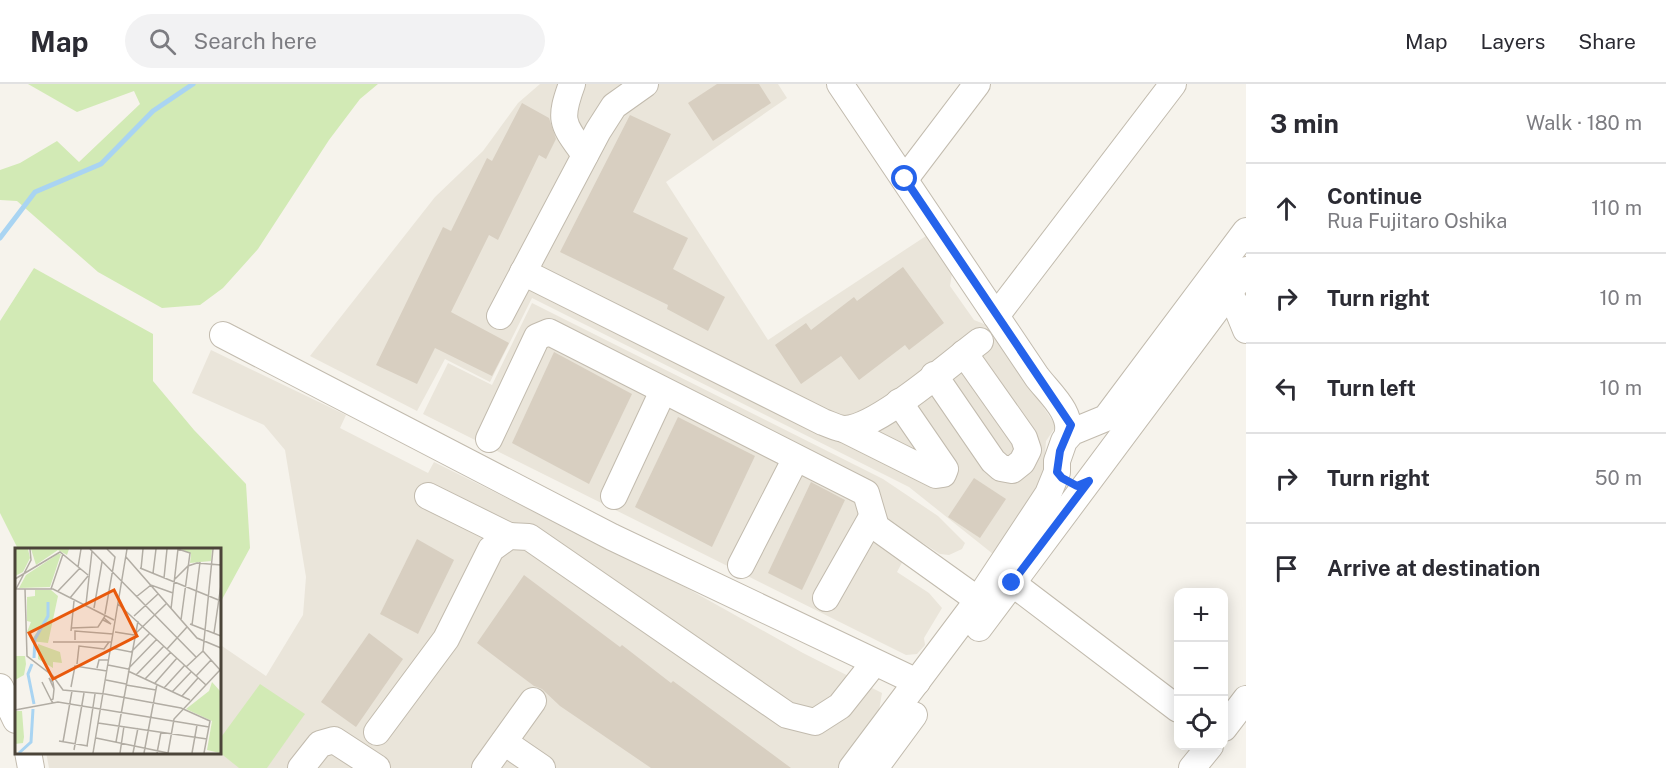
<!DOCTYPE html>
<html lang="en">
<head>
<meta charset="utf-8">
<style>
	:root { --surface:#fff; --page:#f2f2f3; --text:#2b2b33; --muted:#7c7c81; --line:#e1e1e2 }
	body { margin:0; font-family:"Public Sans",sans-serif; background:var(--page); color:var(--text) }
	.controls { position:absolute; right:18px; bottom:18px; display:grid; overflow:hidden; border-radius:12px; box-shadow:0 3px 15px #0003 }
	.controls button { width:54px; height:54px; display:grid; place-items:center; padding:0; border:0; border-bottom:2px solid var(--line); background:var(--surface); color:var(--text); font:30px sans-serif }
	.stop { position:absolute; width:18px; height:18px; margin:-14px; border:4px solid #2563eb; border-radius:50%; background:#fff }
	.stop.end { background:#2563eb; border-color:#fff; box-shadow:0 2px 6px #0008 }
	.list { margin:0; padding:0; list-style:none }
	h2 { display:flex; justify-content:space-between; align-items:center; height:78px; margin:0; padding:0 24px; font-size:26px }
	h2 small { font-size:20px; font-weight:400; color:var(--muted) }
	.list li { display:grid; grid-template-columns:39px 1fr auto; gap:18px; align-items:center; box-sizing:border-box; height:90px; padding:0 24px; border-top:2px solid var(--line) }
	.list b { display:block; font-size:22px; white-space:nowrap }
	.list p { margin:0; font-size:20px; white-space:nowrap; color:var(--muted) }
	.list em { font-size:20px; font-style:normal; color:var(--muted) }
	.icon { flex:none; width:33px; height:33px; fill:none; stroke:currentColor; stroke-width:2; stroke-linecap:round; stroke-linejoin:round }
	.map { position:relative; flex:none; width:1246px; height:684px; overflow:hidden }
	header { display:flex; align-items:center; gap:36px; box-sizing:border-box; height:84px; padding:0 30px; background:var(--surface); border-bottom:2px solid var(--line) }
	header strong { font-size:28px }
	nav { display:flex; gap:33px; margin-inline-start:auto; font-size:21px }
	.search { width:420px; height:54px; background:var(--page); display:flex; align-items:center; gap:15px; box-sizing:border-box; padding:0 21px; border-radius:33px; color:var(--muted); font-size:22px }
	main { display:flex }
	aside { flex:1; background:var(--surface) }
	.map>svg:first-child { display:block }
	.residential { fill:#eae5da }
	.green { fill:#d2eab5 }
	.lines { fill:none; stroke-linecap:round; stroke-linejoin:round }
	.stream { stroke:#a9d4f2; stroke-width:5 }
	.building { fill:#d8cfc1 }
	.minor-casing { stroke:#c2bbae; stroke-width:28 }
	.minor { stroke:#fff; stroke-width:26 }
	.route { stroke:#2563eb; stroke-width:8 }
	.inset-river { fill:none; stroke:#a9d4f2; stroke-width:3 }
	.inset-road { fill:none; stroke:#b2ada4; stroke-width:1.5 }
	.view { fill:#e8590c; fill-opacity:0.15; stroke:#e8590c; stroke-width:3 }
	.inset-edge { fill:none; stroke:#4b4439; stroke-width:3 }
</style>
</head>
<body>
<header>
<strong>Map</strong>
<div class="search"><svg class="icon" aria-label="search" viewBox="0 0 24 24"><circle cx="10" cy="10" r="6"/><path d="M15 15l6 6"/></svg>Search here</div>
<nav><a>Map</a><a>Layers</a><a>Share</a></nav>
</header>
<main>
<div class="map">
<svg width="1246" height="684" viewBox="0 0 1246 684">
	<rect width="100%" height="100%" fill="#f6f3ec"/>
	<g class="residential">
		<polygon points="540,0 778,0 787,14 666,98 768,256 926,152 952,189 950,202 974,236 989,242 1056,342 1046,357 1043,395 993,470 909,403 532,214 490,298 445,275 417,327 310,272 435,113 483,67 518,19"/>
		<polygon points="532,219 883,395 938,432 965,459 962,465 949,471 940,470 915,454 897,488 929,509 942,524 924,554 925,561 917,570 906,571 423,330 448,279 492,301"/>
		<polygon points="211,266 346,331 340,344 428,389 434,378 683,502 803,569 882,609 878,632 839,684 49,684 46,668 219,668 219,560 266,592 303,531 306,493 285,366 264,341 192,309"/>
	</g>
	<g class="green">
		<polygon points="28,0 378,0 360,15 329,56 258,165 223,204 200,221 162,224 98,188 17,117 0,116 0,86 20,79 57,57 79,78 140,20 134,7 77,28"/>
		<polygon points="34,184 153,250 153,297 194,346 246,400 250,464 219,521 219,465 18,465 0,429 0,237"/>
		<polygon points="260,600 305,630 267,684 239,684 219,668 219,656"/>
	</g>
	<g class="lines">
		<polyline class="stream" points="0,154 35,108 101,80 153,27 193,0"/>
	</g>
	<g class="building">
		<polygon points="717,0 759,0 771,19 713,57 688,19"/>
		<polygon points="522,19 549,34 556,55 546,75 539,71 498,156 489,151 451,228 509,259 492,292 435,264 417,300 376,281 443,143 451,147 487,74 492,77"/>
		<polygon points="630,31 671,50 633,128 688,154 673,185 725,213 708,247 667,225 668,221 560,168"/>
		<polygon points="903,183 944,239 909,266 905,261 859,296 841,272 801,300 775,261 806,239 811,246 854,213 857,217"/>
		<polygon points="554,268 632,310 589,400 512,359"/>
		<polygon points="678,333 755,372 712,463 635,423"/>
		<polygon points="974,394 1006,415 980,454 948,433"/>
		<polygon points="811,398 845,416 802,506 768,489"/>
		<polygon points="417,455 454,476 418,550 380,530"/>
		<polygon points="524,491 620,563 622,561 671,599 673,597 791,684 651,684 560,622 542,605 534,602 477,559"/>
		<polygon points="369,549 403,575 356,643 321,618"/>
	</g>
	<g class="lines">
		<defs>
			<g id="minor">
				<path d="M572,0C558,38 563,40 585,71"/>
				<path d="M840,0L1037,293C1050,310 1074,330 1067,352"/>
				<polyline points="905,95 977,0"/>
				<path d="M523,188L823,338C829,340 838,345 845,345C877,344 952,278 980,257"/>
				<polyline points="1220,198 1235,219 1246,246"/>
				<polyline points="500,232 598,47 614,22 645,0"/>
				<polyline points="996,232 1173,0"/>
				<polyline points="223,251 612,453 917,598"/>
				<polyline points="934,291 993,377 1001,384 1012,386 1022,378 1028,366 1024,354 964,269"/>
				<polyline points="844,345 936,391 943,390 945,385 899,318"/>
				<polyline points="489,355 537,253 549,248 866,409 876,443 978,516"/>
				<polyline points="428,412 509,452"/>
				<polyline points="614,412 663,307"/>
				<polyline points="741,481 796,374"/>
				<polyline points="1012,499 1178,625"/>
				<polyline points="826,514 872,433"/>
				<polyline points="979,544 1246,186"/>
				<polyline points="0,603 16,636"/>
				<polyline points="1224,644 1246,615"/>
				<polyline points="377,648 446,555 491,465 509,452 529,453 787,631 815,638 840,622 874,579"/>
				<polyline points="504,658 542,684"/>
				<polyline points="28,668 31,684"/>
				<polyline points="301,684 320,660 334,656 377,684"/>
				<polyline points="485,684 533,617"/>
				<polyline points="852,684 978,516 1048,410 1057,388 1057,377 1064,357 1072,348 1106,334 1246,147"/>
				<polyline points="875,684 914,631"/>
				<polyline points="1192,684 1210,662"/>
			</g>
		</defs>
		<use href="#minor" class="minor-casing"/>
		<use href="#minor" class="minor"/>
	</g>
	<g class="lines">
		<polyline class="route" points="905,95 1071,341 1060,367 1057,388 1062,394 1077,402 1089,397 1012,499"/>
	</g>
	<g transform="translate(15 464)">
		<rect width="206" height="206" fill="#f6f3ec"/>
		<path d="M0,1H13L15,10L8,24L0,28ZM16,1H54L52,7L43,2L21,17ZM166,1H197L196,13L175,15L176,6ZM43,6H46L35,39L4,40L11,27ZM20,42H36L43,48L33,95L16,93L24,81L12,84L16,74L12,73V49L20,48ZM23,96L45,104L47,115L38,114V120L23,111ZM0,108H10L11,116L9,127L0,132ZM197,134L205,143V205L192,202L197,173L171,161L194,143ZM0,163H7L9,189L8,195L0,196Z" fill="#d2eab5"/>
		<path class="inset-river" d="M19,110L20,91L33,68V54M17,116L13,126L19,156M4,205L16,194L18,161"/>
		<path class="inset-road" d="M75,1L181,109M198,1L188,103L206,123M111,9L182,90L206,100M63,19L66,1M125,20L206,53M126,21L128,1M138,25L141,1M149,30L152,1M0,31L45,4L73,27M160,31L173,18L182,15L206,17M0,41H38L99,72M1,41L16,12L15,1M10,41L12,108L38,128L48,142L90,146M36,41L48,6M43,43L65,20M121,49L136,37L158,45M55,50L73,28M71,56L77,3M103,56L191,137M79,60L87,14M156,61L163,1L175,5L166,72M90,66L100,9L92,1M119,68L143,46M88,72L96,76L89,70M175,76L206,88M177,77L185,14M56,80L83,79L90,68M56,83L59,53M100,84L119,87M199,85L206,37M119,87L152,55M60,92V83L98,86M38,94H97M96,100L116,104L135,85M152,101L172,79M62,116L64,98L89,101L94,94M93,117L113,121L142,91M171,119L188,103M82,120L84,112H94M113,123L175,152M121,127L149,98M181,128L196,112M130,131L156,104M91,132L111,136M27,134L36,152M140,135L162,110M111,137L141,142M56,139L60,118L92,123M149,140L170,117M157,144L176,124M90,146L166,160L195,173L189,205M167,148L183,130M38,155L36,152L38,151L39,141L38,134L34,130L39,141M0,162L43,154L194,179M83,175L192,191M81,190L153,205M44,193L73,198M48,194L57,143M101,194L123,73M72,198L80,146M59,202L69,145M78,205L112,1M105,205L109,178M118,205L123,180M129,205L142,136M142,205L146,184M153,205L159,171L205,122M177,205L182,177"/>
		<path class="view" d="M99,42L122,88L38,131L14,85Z"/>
		<rect width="206" height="206" class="inset-edge"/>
	</g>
</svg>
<div class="controls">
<button>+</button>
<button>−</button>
<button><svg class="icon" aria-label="locate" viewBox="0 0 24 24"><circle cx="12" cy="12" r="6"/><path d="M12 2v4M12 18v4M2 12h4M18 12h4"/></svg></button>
</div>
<div class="stop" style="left:905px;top:95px"></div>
<div class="stop end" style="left:1012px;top:499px"></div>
</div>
<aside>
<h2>3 min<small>Walk · 180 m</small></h2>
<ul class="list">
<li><svg class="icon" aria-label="ahead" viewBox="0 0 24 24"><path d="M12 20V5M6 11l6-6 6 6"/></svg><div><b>Continue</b><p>Rua Fujitaro Oshika</p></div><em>110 m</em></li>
<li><svg class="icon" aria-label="right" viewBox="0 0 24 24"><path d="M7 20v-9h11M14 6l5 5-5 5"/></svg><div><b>Turn right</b></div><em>10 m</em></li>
<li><svg class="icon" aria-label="left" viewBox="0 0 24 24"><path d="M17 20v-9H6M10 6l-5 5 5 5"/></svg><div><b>Turn left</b></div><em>10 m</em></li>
<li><svg class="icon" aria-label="right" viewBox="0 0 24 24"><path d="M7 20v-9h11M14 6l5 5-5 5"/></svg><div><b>Turn right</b></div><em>50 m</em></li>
<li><svg class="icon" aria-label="arrive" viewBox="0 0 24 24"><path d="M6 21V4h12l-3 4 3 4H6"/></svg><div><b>Arrive at destination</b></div></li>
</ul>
</aside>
</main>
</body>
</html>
